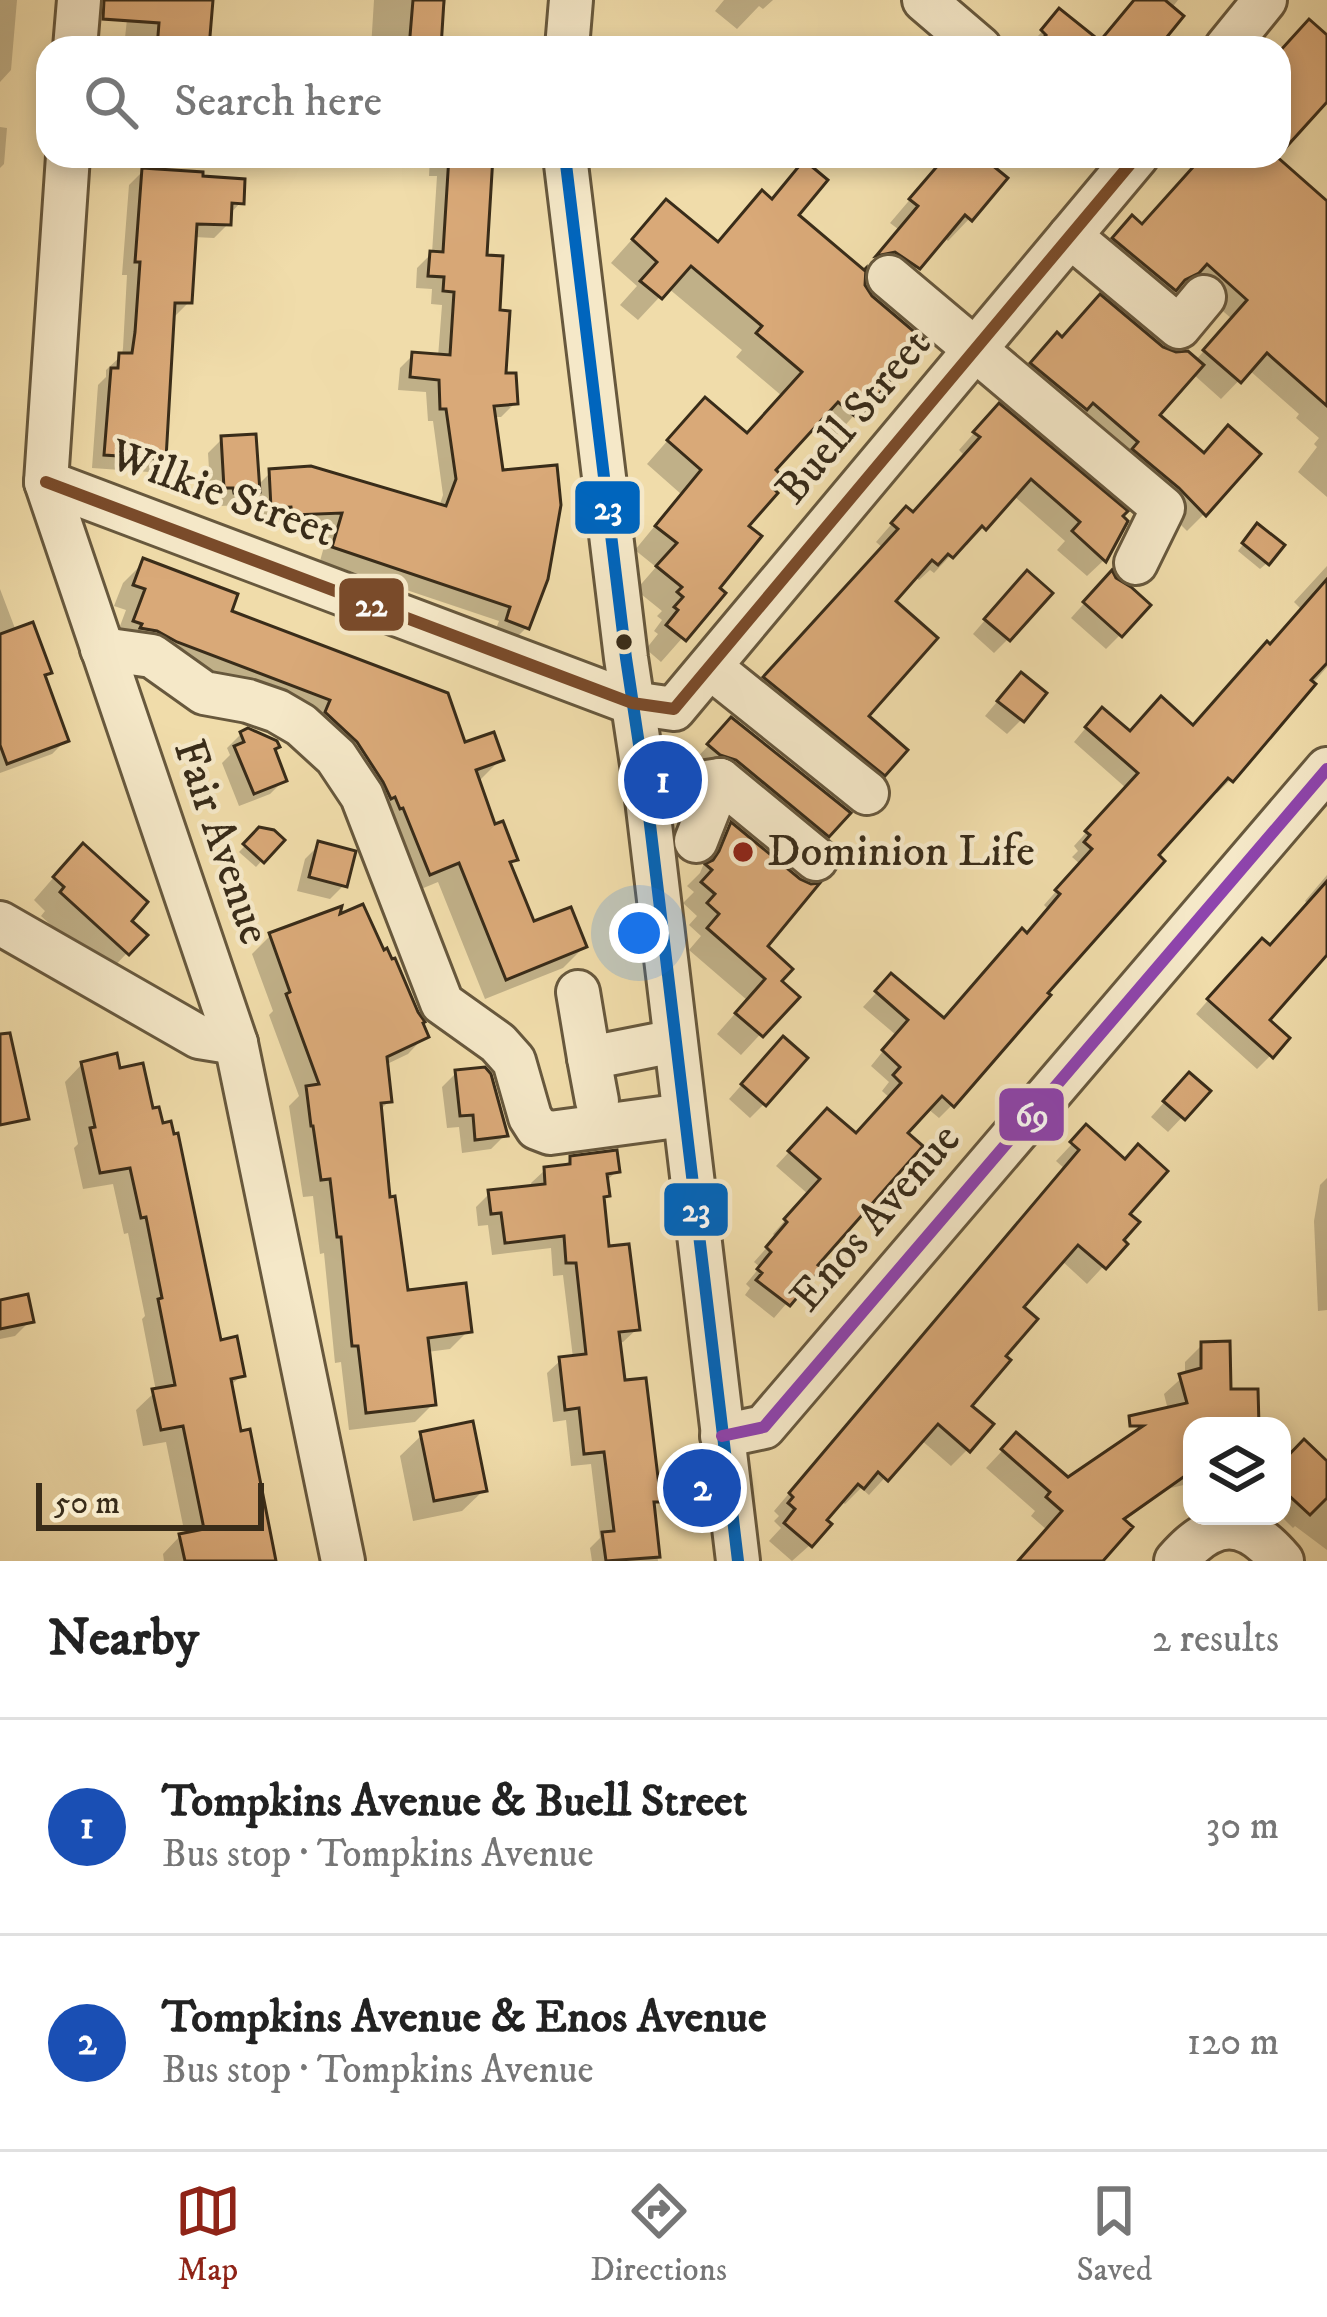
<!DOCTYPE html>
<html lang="en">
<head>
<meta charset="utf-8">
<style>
	:root { --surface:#fff; --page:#f2f2f2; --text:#222; --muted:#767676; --line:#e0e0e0; --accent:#8f2418 }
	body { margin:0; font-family:"IM FELL DW Pica",serif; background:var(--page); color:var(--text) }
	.controls { position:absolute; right:36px; bottom:36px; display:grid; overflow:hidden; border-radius:24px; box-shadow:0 6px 18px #0003 }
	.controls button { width:108px; height:108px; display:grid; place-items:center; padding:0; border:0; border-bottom:3px solid var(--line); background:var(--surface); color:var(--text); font:60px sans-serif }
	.scale { position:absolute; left:36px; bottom:30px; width:228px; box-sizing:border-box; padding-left:12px; border:6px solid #392c19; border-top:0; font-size:33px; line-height:42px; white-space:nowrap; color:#392c19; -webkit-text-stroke:9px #f5e8c8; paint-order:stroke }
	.you { position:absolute; left:639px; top:933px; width:42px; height:42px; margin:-30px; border:9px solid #fff; border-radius:50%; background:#1a73e8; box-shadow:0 0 0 18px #1a73e833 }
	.badge { display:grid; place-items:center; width:78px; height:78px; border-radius:50%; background:var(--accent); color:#fff; font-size:39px; font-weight:700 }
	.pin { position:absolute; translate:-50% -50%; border:6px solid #fff; box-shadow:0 3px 12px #0006 }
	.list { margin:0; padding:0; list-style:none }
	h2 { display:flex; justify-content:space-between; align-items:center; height:156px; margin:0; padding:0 48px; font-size:51px }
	h2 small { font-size:39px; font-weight:400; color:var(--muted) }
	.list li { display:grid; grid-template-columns:78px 1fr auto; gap:36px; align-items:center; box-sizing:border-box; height:216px; padding:0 48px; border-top:3px solid var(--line) }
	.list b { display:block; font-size:45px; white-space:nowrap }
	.list p { margin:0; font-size:39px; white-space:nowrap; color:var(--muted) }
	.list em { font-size:39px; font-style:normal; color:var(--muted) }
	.icon { flex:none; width:66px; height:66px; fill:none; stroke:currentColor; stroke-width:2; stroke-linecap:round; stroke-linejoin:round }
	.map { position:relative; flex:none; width:1327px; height:1561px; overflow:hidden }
	.search { position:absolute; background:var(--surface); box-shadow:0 6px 18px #0003; left:36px; right:36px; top:36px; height:132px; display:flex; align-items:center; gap:30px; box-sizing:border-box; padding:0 42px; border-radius:36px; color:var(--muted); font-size:45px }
	.sheet { height:588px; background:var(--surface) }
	nav { display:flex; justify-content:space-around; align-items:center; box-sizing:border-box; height:168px; border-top:3px solid var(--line); background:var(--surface); font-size:33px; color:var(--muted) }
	nav a { display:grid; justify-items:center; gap:6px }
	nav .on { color:var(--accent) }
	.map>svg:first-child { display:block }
	.shadow { fill:#0003 }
	.building { fill:#d9a978; stroke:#392c19; stroke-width:3 }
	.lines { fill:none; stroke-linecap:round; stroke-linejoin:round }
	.minor-casing { stroke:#67583d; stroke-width:48 }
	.minor { stroke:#f5e8c8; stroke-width:42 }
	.bus-1-casing { stroke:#f5e8c8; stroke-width:21 }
	.bus-2-casing { stroke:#f5e8c8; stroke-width:21 }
	.bus-3-casing { stroke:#f5e8c8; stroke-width:21 }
	.bus-1 { stroke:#0065bd; stroke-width:12 }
	.bus-2 { stroke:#7a4b2a; stroke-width:12 }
	.bus-3 { stroke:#8e44ad; stroke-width:12 }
	.bus-dot { fill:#392c19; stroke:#f5e8c8; stroke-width:4.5 }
	.poi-dot { fill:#8f2418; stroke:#f5e8c8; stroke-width:4.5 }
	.labels { text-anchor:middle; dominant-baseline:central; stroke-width:9; stroke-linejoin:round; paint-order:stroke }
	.street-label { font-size:45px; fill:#392c19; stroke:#f5e8c8 }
	.poi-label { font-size:45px; fill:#392c19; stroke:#f5e8c8; text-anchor:start }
	.line-badge { stroke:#f5e8c8; stroke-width:4.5 }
	.badge-label { font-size:33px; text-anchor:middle; font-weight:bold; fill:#fff }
</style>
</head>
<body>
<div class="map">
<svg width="1327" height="1561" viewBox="0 0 1327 1561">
	<rect width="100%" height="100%" fill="#f0dcaa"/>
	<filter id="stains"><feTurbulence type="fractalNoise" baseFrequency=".00167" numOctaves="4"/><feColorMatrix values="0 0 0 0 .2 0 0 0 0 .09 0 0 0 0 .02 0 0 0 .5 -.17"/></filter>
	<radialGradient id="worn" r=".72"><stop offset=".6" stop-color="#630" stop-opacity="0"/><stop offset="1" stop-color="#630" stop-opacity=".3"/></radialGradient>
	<g class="shadow">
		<polygon points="0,0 17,0 11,70 0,82"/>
		<polygon points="129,0 210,0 191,42 125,38"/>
		<polygon points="374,0 446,0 438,48 371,48"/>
		<polygon points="724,0 773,0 763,9 759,6 737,29 715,11"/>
		<polygon points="1134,0 1178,0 1171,9 1155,48 1027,48 1060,12 1098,43"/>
		<polygon points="231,43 313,48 226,48"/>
		<polygon points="0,127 7,128 4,164 0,168"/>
		<polygon points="430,156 490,156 484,257 496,313 503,377 515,403 501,417 493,417 527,627 513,641 494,634 499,621 320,561 330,525 279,528 279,519 259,520 257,490 243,505 220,506 220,501 211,501 208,453 222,439 257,486 271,472 439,507 443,495 433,421 428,421 426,392 398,390 400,368 413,355 438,357 442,305 431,304 432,289 416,288 417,268 432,253 437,176 429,176"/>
		<polygon points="947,156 977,156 1004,178 969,219 948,241 944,237 896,289 872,273 863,274 862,285 869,298 920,341 833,439 815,424 772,471 715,588 722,593 661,662 646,649 658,634 654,631 662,620 657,616 662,611 636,590 656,567 635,550 681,494 647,464 683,423 746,436 782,396 736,357 742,350 668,288 638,320 620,305 637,286 611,263 644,226 716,244 740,217 770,201 805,164 795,215 863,272 898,229 890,223"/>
		<polygon points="1204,156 1274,156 1324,202 1327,199 1327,497 1298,472 1317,447 1314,444 1319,438 1296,418 1299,414 1249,370 1221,399 1193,374 1156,415 1204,514 1187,531 1162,506 1015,382 1040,354 1161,349 1195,361 1232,319 1187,280 1167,295 1097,257 1115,237 1141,227"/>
		<polygon points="143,171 241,202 228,216 228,224 214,238 194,237 189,302 175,316 171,316 163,458 149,472 92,468 98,385 106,377 106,370 122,355 123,348 127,275 122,275 129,185"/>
		<polygon points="982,424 1123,512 1104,560 1087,576 1057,550 1065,541 1013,495 967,545 964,541 934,573 930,570 919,580 914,576 892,601 865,717 883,774 866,791 748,695 883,548 876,542 889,527 906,510 912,515 965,456 959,450"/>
		<polygon points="1252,533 1267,563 1260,569 1238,551"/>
		<polygon points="144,562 228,613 464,746 500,760 479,781 493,828 514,859 508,865 532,925 584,947 563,968 485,999 438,882 409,894 336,763 114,642 126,610 114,606 123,583"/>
		<polygon points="1327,566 1327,667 1230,780 1217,793 1213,790 1154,856 952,1105 939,1118 927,1108 904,1133 814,1265 817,1268 774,1318 745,1295 750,1288 746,1284 760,1267 754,1262 776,1237 773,1234 808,1194 776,1166 814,1125 856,1137 890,1098 882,1091 889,1082 871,1066 896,1035 863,1007 891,977 943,1022 1049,910 1044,905 1080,864 1072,857 1078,851 1074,846 1126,788 1074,742 1089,724 1129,734 1192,728 1302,610 1294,602"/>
		<polygon points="1013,588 1008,639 994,653 973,634"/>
		<polygon points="1098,588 1120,635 1106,649 1071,618"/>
		<polygon points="0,589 16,631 49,672 43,678 66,740 52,754 0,773"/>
		<polygon points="1007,690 1021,720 1007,734 985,716"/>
		<polygon points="732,721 827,835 806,857 688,767"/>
		<polygon points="241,734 272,750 284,780 270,794 239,806 222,763 230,755 227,748"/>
		<polygon points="731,826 764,947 777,981 795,997 741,1055 717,1034 747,1000 689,950 701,936 689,925 697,916 683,903 694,892 687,886 700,873 711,846"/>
		<polygon points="260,830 280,841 256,867 239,852"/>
		<polygon points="319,845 344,885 330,899 297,891 305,859"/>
		<polygon points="61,869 128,921 127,953 106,975 41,916 45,911 34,900"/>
		<polygon points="1327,875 1327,946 1265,1020 1271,1055 1257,1069 1196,1014 1248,955 1269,949 1308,904 1305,901"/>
		<polygon points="270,936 425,1036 408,1054 385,1065 389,1101 379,1111 387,1200 406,1293 468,1331 450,1349 427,1352 433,1404 415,1422 349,1430 341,1362 335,1363 324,1253 320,1254 313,1196 303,1197 289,1106 299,1096 269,1015 273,1011 252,954"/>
		<polygon points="769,1054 764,1104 750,1118 729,1099"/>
		<polygon points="82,1064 219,1343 242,1375 229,1387 270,1544 273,1544 277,1561 164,1561 163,1554 180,1536 185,1535 166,1442 143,1446 136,1410 156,1391 142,1319 145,1316 128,1233 124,1234 113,1184 83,1189 74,1148 78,1144 65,1082"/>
		<polygon points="456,1073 505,1135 491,1149 462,1153 459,1127 447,1128 442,1087"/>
		<polygon points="1175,1090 1207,1091 1168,1132 1151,1117"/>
		<polygon points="1086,1129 1126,1214 1119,1241 1124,1244 1087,1284 1061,1260 1020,1307 968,1406 968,1449 951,1466 920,1439 869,1495 861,1488 845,1504 840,1500 810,1545 792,1561 769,1541 781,1528 774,1521 779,1516 774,1511 1065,1169 1056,1161"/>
		<polygon points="571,1159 617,1171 605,1182 607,1195 601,1200 606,1249 637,1329 623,1342 618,1343 623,1384 658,1501 651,1507 658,1561 592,1561 590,1548 600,1538 591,1464 571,1466 566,1420 553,1422 547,1373 561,1360 573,1358 563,1275 553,1276 551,1248 492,1255 488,1225 478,1226 476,1207 490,1193 532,1189 531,1183 545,1170 562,1168"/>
		<polygon points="1327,1178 1327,1310 1318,1311 1314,1221 1320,1185"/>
		<polygon points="0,1303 30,1321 15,1336 0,1339"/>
		<polygon points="1202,1345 1228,1392 1255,1392 1256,1426 1192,1426 1192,1483 1171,1488 1122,1522 1099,1561 1019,1561 1047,1530 1031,1516 1035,1511 986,1468 1016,1436 1068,1481 1135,1435 1134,1432 1151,1414 1168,1410 1164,1394 1185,1375 1185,1362"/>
		<polygon points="422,1435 484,1490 462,1511 413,1521 400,1456"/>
		<polygon points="1327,1465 1327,1550 1295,1526 1293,1528 1281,1516 1282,1491 1301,1469"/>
	</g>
	<g class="building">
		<polygon points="104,0 213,0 209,48 157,48 159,23 103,19"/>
		<polygon points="413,0 444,0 441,48 409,48"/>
		<polygon points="1134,0 1165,0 1184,16 1158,48 1035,48 1046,35 1041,30 1059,8 1100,41"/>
		<polygon points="1309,19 1327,35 1327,102 1279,155 1279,52"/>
		<polygon points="449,156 493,156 487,255 503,256 500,310 510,311 506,373 516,373 518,404 494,406 503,470 557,465 561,505 548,579 529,629 506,620 510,607 332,547 342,513 292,515 291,507 271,508 269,469 311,466 446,506 456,479 446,409 440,409 439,380 410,377 412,352 450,355 454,292 443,291 444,277 428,276 430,251 443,252"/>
		<polygon points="946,156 981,156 1008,178 972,221 965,215 920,269 895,252 876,256 918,206 909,199"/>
		<polygon points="1203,156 1276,156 1327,201 1327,406 1267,353 1241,383 1203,350 1247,300 1207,264 1199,273 1185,280 1176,291 1112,238 1132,215 1142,224"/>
		<polygon points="804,160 828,180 799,215 864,270 866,268 865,285 872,296 924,340 858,419 838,402 776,470 782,476 772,487 778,493 749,526 762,536 720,588 726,593 686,641 666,625 678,610 674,607 683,597 677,592 682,587 656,566 677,543 655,526 701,470 667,440 705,397 747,433 802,372 756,333 762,326 691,266 662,299 640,281 657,262 632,239 666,199 718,242 762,190 772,199"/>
		<polygon points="142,168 203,172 203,176 245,179 244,204 232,203 231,225 197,224 192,303 175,303 166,459 104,455 111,368 118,368 119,353 132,353 135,332 140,262 135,262"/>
		<polygon points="1100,294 1163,347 1176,352 1188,351 1204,365 1160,415 1204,453 1228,425 1261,454 1206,516 1179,488 1132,449 1138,442 1093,403 1087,410 1030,363 1057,332 1062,337"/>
		<polygon points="999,403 1128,511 1123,516 1128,521 1106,562 1072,531 1080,522 1031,479 986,530 982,526 953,558 948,554 938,565 932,560 896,601 938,638 869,716 908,750 885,776 763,677 898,529 891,523 906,506 913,512 980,437 973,432"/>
		<polygon points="256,434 260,492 234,493 233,488 224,488 221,436"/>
		<polygon points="1257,523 1285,545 1269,565 1242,543"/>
		<polygon points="143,558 238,594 232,611 448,693 465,742 494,732 504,760 476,770 495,824 503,821 518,860 510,862 534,921 571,907 587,947 506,980 459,863 430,875 403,808 400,809 395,797 391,799 383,782 357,742 325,712 330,700 177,642 157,631 140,628 142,624 133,621 145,589 133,585"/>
		<polygon points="1027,570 1053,593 1010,641 984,619"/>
		<polygon points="1112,570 1116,578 1131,587 1151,605 1122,637 1083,602"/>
		<polygon points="1327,579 1327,663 1311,680 1316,684 1233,782 1228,778 1159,855 1165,861 1048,993 1051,995 954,1107 942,1096 908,1133 923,1146 818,1265 822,1268 790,1306 756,1280 762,1273 757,1269 771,1252 766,1247 787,1222 784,1219 820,1179 788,1151 827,1108 856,1133 901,1083 893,1075 900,1067 882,1050 908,1020 875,991 891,973 944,1018 1022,928 1027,933 1060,894 1055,890 1092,849 1084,842 1090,835 1085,831 1138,773 1085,727 1102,707 1130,731 1161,696 1193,725 1267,641 1270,644"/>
		<polygon points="33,622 52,673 45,675 69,741 7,764 0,745 0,634"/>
		<polygon points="1021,672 1047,693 1024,722 997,701"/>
		<polygon points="731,717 851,813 829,837 736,760 720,755 707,744"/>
		<polygon points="248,728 277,741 280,747 275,749 287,781 254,794 234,746 244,742 240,732"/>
		<polygon points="731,822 800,879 811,884 820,883 768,946 793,969 782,981 800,997 763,1037 735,1013 765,979 707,928 719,914 707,903 715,894 701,882 712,870 705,864 713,860 719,851"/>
		<polygon points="259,827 274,830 285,840 264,863 243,844"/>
		<polygon points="318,841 356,851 347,887 309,877"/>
		<polygon points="83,843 148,902 132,921 148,935 129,955 60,892 64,887 53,877"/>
		<polygon points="1327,881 1327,955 1270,1020 1290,1038 1273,1058 1207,999 1262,938 1270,945"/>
		<polygon points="363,904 384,950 387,948 392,959 395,958 418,1012 425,1022 423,1023 429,1037 387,1057 392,1102 381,1103 390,1197 395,1196 408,1290 466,1283 472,1332 428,1338 436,1405 366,1413 358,1346 352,1346 341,1237 337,1237 330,1179 321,1180 313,1126 311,1126 306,1086 319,1084 286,994 290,992 269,933 342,906 340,914"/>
		<polygon points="10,1033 29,1119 0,1125 0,1034"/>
		<polygon points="783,1036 808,1058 766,1106 741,1084"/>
		<polygon points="117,1053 120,1068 143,1063 153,1108 159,1107 163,1123 171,1121 174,1134 178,1133 221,1340 237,1336 245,1376 231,1379 241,1431 250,1429 276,1561 185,1561 179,1534 204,1529 183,1426 161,1430 152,1389 175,1385 158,1299 162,1298 146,1217 141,1218 130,1168 100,1173 90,1128 95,1127 81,1062"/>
		<polygon points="485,1067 491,1074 508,1136 475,1140 473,1115 460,1116 455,1070"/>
		<polygon points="1189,1072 1211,1091 1185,1120 1163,1101"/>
		<polygon points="1086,1124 1125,1159 1138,1144 1168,1171 1130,1214 1140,1222 1124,1240 1128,1244 1106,1269 1078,1245 1024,1307 1038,1319 1006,1356 1011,1360 972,1406 994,1424 970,1452 938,1424 888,1481 878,1472 864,1489 858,1484 827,1520 832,1524 812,1547 784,1523 795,1509 788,1503 793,1497 789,1493 1079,1150 1070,1142"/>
		<polygon points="617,1150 620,1172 607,1174 610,1196 604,1197 609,1246 629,1244 640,1330 619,1332 625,1380 646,1378 661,1502 654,1502 660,1557 606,1561 602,1532 614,1531 604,1452 584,1454 579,1408 565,1410 559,1357 586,1354 576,1263 566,1263 564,1236 505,1243 501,1213 491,1214 488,1190 545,1184 544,1167 570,1164 570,1156"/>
		<polygon points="28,1294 34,1322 0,1329 0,1300"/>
		<polygon points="1230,1341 1231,1389 1258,1389 1259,1426 1192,1426 1192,1471 1124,1519 1133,1527 1103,1561 1018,1561 1062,1511 1046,1497 1050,1492 1001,1449 1016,1432 1068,1477 1143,1426 1130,1426 1129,1416 1187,1403 1179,1374 1201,1368 1201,1342"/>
		<polygon points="473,1421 487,1491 434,1501 420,1432"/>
		<polygon points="1304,1439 1327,1461 1327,1498 1310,1515 1282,1489 1282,1462"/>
	</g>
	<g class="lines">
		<defs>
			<g id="minor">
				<polyline points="924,0 980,48"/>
				<polyline points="75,48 79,0"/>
				<polyline points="567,48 571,0"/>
				<polyline points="1226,48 1265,0"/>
				<polyline points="68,156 46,482 236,1043 343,1561"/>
				<polyline points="565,156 626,658 646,791 738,1561"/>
				<polyline points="1070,236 1179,327 1204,297"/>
				<polyline points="889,277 1163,508 1136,563"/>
				<polyline points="46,482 632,703 674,709 1137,156"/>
				<polyline points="102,649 152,656 204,693 248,701 277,711 301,725 336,757 362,796 442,1003 498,1043 514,1061 530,1117 537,1128 550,1133 684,1115"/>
				<polyline points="710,667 867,793"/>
				<polyline points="646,791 720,780 816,859"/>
				<polyline points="696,841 720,780"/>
				<polyline points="0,923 199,1037 236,1043"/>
				<polyline points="578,992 589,1058"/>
				<polyline points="597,1101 589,1058 675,1041"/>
				<polyline points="722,1436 764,1427 1327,769"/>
				<path d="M1176,1561C1214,1517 1244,1516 1282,1561"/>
			</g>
		</defs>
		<use href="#minor" class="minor-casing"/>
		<use href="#minor" class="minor"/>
		<defs>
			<polyline id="bus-1" points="565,156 626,658 646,791 738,1561"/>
			<polyline id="bus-2" points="46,482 632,703 674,709 1137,156"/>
			<polyline id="bus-3" points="722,1436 764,1427 1327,769"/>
		</defs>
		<use href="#bus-1" class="bus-1-casing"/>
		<use href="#bus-2" class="bus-2-casing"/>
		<use href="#bus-3" class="bus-3-casing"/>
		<use href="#bus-1" class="bus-1"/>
		<use href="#bus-2" class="bus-2"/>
		<use href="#bus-3" class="bus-3"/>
	</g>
	<circle class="bus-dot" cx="624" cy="642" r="10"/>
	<circle class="poi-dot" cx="743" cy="852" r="12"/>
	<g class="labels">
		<g class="street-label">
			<text transform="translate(854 417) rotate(-50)">Buell Street</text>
			<text transform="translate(222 494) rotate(20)">Wilkie Street</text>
			<text transform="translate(221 842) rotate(71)">Fair Avenue</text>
			<text transform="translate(876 1218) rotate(-49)">Enos Avenue</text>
		</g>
		<g class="poi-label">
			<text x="767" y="852">Dominion Life</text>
		</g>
	</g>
	<g class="line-badge">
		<rect x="573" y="479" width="69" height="57" rx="12" fill="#0065bd"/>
		<rect x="337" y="576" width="69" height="57" rx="12" fill="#7a4b2a"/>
		<rect x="997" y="1086" width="69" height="57" rx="12" fill="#8e44ad"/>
		<rect x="662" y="1181" width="68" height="57" rx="12" fill="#0065bd"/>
	</g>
	<g class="badge-label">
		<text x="608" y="519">23</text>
		<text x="371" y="616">22</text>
		<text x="1032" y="1126">69</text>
		<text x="696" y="1221">23</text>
	</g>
	<rect width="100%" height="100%" filter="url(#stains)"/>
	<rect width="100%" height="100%" fill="url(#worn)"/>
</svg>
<div class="controls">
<button><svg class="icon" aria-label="layers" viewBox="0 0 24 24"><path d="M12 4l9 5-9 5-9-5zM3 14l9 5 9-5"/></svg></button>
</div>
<div class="scale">50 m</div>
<div class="you"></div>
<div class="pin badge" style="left:663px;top:780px;background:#1a4fb4">1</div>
<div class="pin badge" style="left:702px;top:1488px;background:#1a4fb4">2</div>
<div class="search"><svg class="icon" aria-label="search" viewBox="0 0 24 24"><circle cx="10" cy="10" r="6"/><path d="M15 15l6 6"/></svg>Search here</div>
</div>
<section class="sheet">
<h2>Nearby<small>2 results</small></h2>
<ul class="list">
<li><span class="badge" style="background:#1a4fb4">1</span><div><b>Tompkins Avenue &amp; Buell Street</b><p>Bus stop · Tompkins Avenue</p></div><em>30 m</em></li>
<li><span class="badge" style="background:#1a4fb4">2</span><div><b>Tompkins Avenue &amp; Enos Avenue</b><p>Bus stop · Tompkins Avenue</p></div><em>120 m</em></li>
</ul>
</section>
<nav>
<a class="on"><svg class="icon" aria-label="map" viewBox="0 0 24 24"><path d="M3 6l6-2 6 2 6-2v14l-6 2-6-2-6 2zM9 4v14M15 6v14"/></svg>Map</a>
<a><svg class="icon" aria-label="directions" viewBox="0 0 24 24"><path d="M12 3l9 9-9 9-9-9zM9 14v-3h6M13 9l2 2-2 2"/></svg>Directions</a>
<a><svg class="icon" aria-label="saved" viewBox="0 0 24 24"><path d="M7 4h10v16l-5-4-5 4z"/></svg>Saved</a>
</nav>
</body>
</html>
